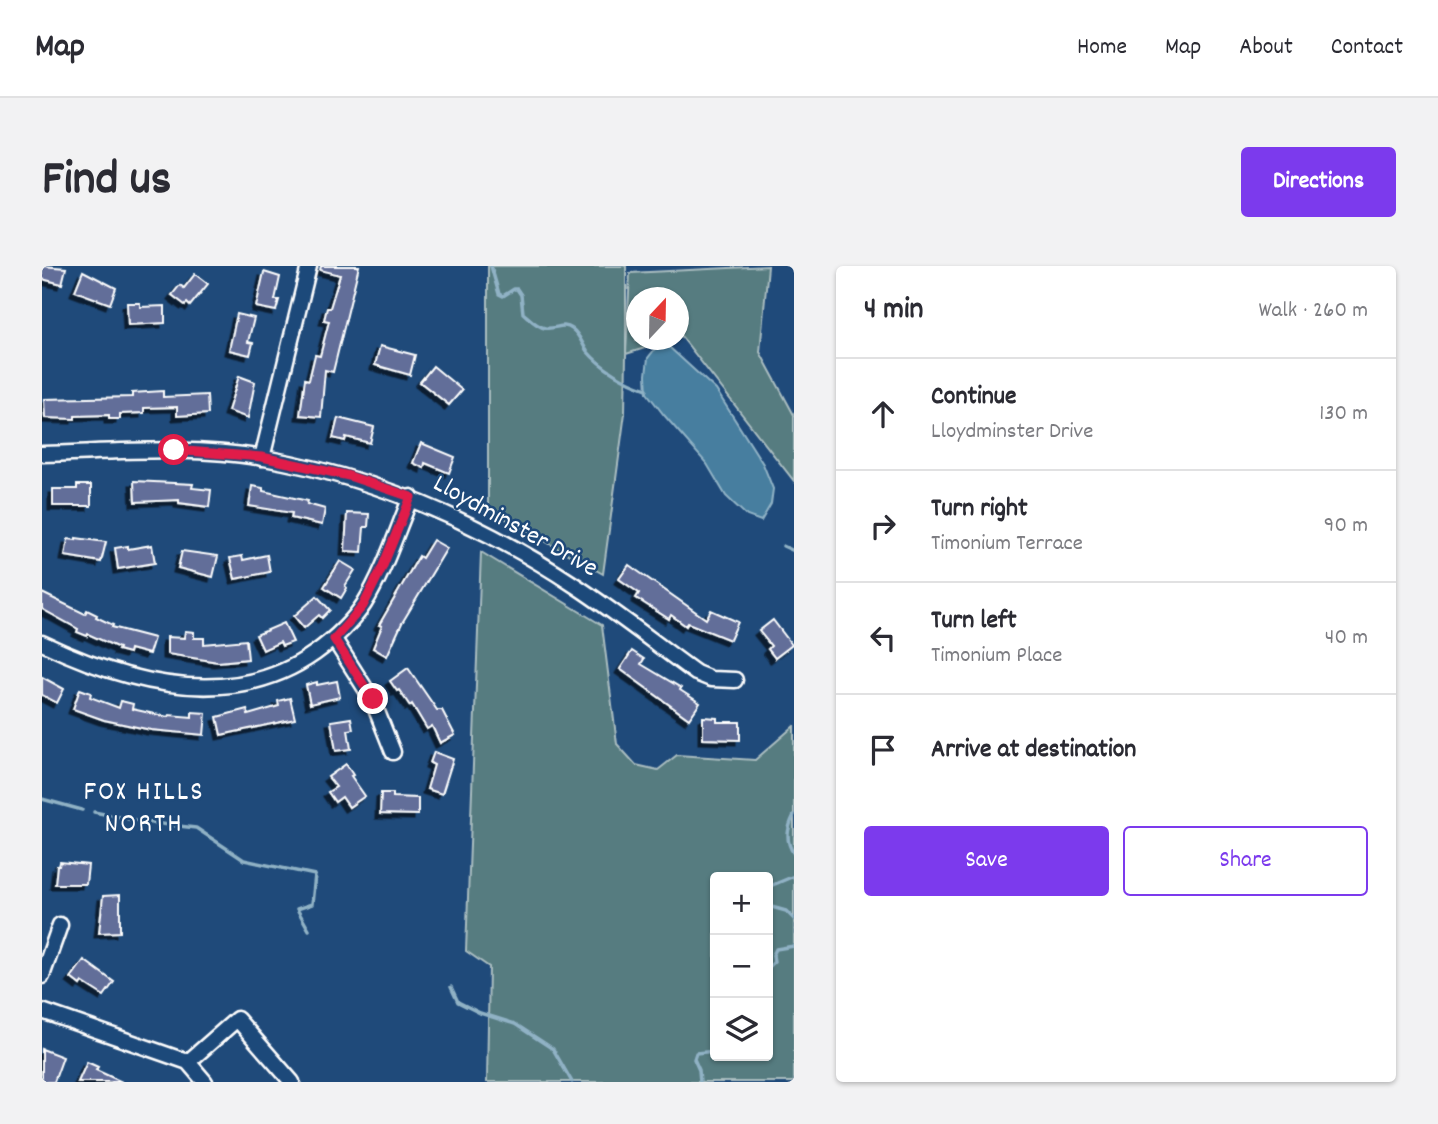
<!DOCTYPE html>
<html lang="en">
<head>
<meta charset="utf-8">
<style>
	:root { --surface:#fff; --page:#f2f2f3; --text:#2b2b33; --muted:#7c7c81; --line:#e1e1e2; --accent:#7c3aed }
	body { margin:0; font-family:Dekko,sans-serif; background:var(--page); color:var(--text) }
	.controls { position:absolute; right:21px; bottom:21px; display:grid; overflow:hidden; border-radius:7px; box-shadow:0 2px 5px #0004 }
	.controls button { width:63px; height:63px; display:grid; place-items:center; padding:0; border:0; border-bottom:2px solid var(--line); background:var(--surface); color:var(--text); font:35px sans-serif }
	.compass { position:absolute; left:584px; top:21px; width:63px; height:63px; border-radius:50%; background:var(--surface); box-shadow:0 2px 5px #0004; rotate:22deg }
	.stop { position:absolute; width:21px; height:21px; margin:-16px; border:5px solid #e11d48; border-radius:50%; background:#fff }
	.stop.end { background:#e11d48; border-color:#fff; box-shadow:0 2px 7px #0008 }
	.list { margin:0; padding:0; list-style:none }
	h2 { display:flex; justify-content:space-between; align-items:center; height:91px; margin:0; padding:0 28px; font-size:30px }
	h2 small { font-size:23px; font-weight:400; color:var(--muted) }
	.list li { display:grid; grid-template-columns:46px 1fr auto; gap:21px; align-items:center; box-sizing:border-box; height:112px; padding:0 28px; border-top:2px solid var(--line) }
	.list b { display:block; font-size:26px; white-space:nowrap }
	.list p { margin:0; font-size:23px; white-space:nowrap; color:var(--muted) }
	.list em { font-size:23px; font-style:normal; color:var(--muted) }
	.actions { display:flex; gap:14px; padding:21px 28px }
	.actions a { flex:1; padding:16px 0; border:2px solid var(--accent); border-radius:7px; text-align:center; font-size:24px; color:var(--accent) }
	.actions .main { background:var(--accent); color:#fff }
	.icon { flex:none; width:38px; height:38px; fill:none; stroke:currentColor; stroke-width:2; stroke-linecap:round; stroke-linejoin:round }
	.map { position:relative; flex:none; width:752px; height:816px; overflow:hidden; border-radius:7px }
	header { display:flex; align-items:center; gap:42px; box-sizing:border-box; height:98px; padding:0 35px; background:var(--surface); border-bottom:2px solid var(--line) }
	header strong { font-size:33px }
	nav { display:flex; gap:38px; margin-inline-start:auto; font-size:24px }
	.intro { display:flex; align-items:center; justify-content:space-between; box-sizing:border-box; height:168px; padding:0 42px }
	h1 { margin:0; font-size:49px }
	.button { padding:18px 32px; border-radius:7px; background:var(--accent); color:#fff; font-size:24px; font-weight:700 }
	main { display:flex; gap:42px; padding:0 42px }
	aside { flex:1; background:var(--surface); border-radius:7px; box-shadow:0 2px 5px #0004 }
	.map>svg:first-child { display:block }
	.green { fill:#567b80; stroke:#aabdc0; stroke-width:2; fill-rule:evenodd }
	.water { fill:#467e9f; stroke:#90b2c5; stroke-width:2 }
	.lines { fill:none; stroke-linecap:round; stroke-linejoin:round }
	.stream { stroke:#90b2c5; stroke-width:3.5 }
	.building { fill:#626e99; stroke:#fff; stroke-width:2; filter:url(#shadow) }
	.minor-casing { stroke:#fff; stroke-width:19 }
	.minor { stroke:#1f4a7a; stroke-width:14 }
	.route { stroke:#e11d48; stroke-width:9 }
	.labels { text-anchor:middle; dominant-baseline:central; stroke-width:5; stroke-linejoin:round; paint-order:stroke }
	.street-label { font-size:26px; fill:#fff; stroke:#1f4a7a }
	.neighbourhood-label { font-size:28px; letter-spacing:2px; fill:#fff; stroke:#1f4a7a }
</style>
</head>
<body>
<header>
<strong>Map</strong>
<nav><a>Home</a><a>Map</a><a>About</a><a>Contact</a></nav>
</header>
<div class="intro"><h1>Find us</h1><a class="button">Directions</a></div>
<main>
<div class="map">
<svg width="752" height="816" viewBox="0 0 752 816">
	<defs>
		<filter id="shadow"><feDropShadow dx="-4.5" dy="4.5" stdDeviation="0" flood-color="#0009"/></filter>
	</defs>
	<rect width="100%" height="100%" fill="#1f4a7a"/>
	<filter id="ink" filterUnits="userSpaceOnUse"><feTurbulence type="fractalNoise" baseFrequency=".0143" numOctaves="2"/><feDisplacementMap in="SourceGraphic" scale="14" xChannelSelector="R" yChannelSelector="G"/><feConvolveMatrix kernelMatrix="1 2 1 2 8 2 1 2 1" color-interpolation-filters="sRGB"/></filter>
	<g filter="url(#ink)">
		<g class="green">
			<polygon points="446,0 584,0 584,87 588,7 726,0 718,86 752,149 752,215 639,70 637,71 636,32 594,32 594,74 628,74 584,88 583,147 561,308 446,243"/>
			<path d="M439,286L560,359L575,478L594,499L616,504L635,489L713,494L752,460V816H445L447,701L424,685ZM673,611H726V790H673Z"/>
		</g>
		<polygon class="water" points="627,81 674,124 721,198 731,223 729,238 719,255 705,250 684,230 665,198 622,149 605,127 604,109 606,92 613,83"/>
		<g class="lines">
			<g class="stream">
				<path d="M449,0L457,28L461,30L472,23H475L479,29L481,47C487,52 495,61 503,62C513,64 521,56 530,63C538,69 540,78 545,85C560,103 584,116 605,123"/>
				<polyline points="741,280 752,285"/>
				<polyline points="0,533 40,544"/>
				<polyline points="52,546 102,556 154,562 202,594 273,609 270,638 255,643 267,664"/>
				<path d="M752,549C745,563 743,575 752,588"/>
				<polyline points="726,621 752,610"/>
				<polyline points="726,640 744,645 752,653"/>
				<polyline points="726,702 732,696 731,689 734,683 752,680"/>
				<polyline points="409,721 416,736 438,747 473,758 511,783 530,816"/>
				<polyline points="658,816 657,804 652,793 654,787 673,785"/>
			</g>
		</g>
		<g class="building">
			<polygon points="0,0 24,2 20,18 0,13"/>
			<polygon points="279,0 317,0 291,106 283,104 279,151 258,149 263,113 267,114 273,89 278,90 287,55 282,54 285,42 288,42 298,9 278,4"/>
			<polygon points="41,5 74,22 68,38 33,25"/>
			<polygon points="222,6 238,11 233,34 237,34 234,45 214,41"/>
			<polygon points="153,8 166,18 148,40 145,37 143,39 130,29 138,19 142,22"/>
			<polygon points="85,37 98,37 98,41 123,40 123,57 86,59"/>
			<polygon points="195,48 212,52 206,76 211,77 208,89 187,84"/>
			<polygon points="338,80 373,89 368,109 333,99"/>
			<polygon points="391,100 420,124 407,139 378,116"/>
			<polygon points="197,110 213,116 206,152 186,145"/>
			<polygon points="121,125 121,131 165,129 166,148 135,150 135,141 102,142 102,147 78,148 78,153 67,153 67,149 33,150 33,153 3,152 2,133 90,131 90,127"/>
			<polygon points="296,152 332,161 328,177 304,171 303,175 291,172"/>
			<polygon points="379,177 413,191 407,207 383,197 382,202 371,197"/>
			<polygon points="92,215 151,218 150,222 169,224 167,241 137,237 137,234 93,236"/>
			<polygon points="35,219 49,219 49,240 11,240 11,223 35,223"/>
			<polygon points="210,220 221,222 221,225 266,235 265,238 283,243 280,259 249,252 250,247 207,240"/>
			<polygon points="305,247 327,248 326,261 322,261 320,286 303,285"/>
			<polygon points="34,272 64,276 59,296 23,290 26,273 34,274"/>
			<polygon points="391,274 405,282 360,357 345,390 331,382 340,360 337,359 377,290 380,292"/>
			<polygon points="110,279 113,297 76,303 73,282 86,280 86,283"/>
			<polygon points="140,285 176,290 171,311 136,302"/>
			<polygon points="225,289 228,306 193,313 188,292 200,290 201,294"/>
			<polygon points="298,295 313,304 303,320 305,322 299,332 282,321"/>
			<polygon points="587,299 664,353 669,344 696,356 688,374 646,357 644,360 629,349 627,353 594,332 597,327 577,313"/>
			<polygon points="0,327 43,348 45,344 55,349 54,351 71,359 70,361 112,372 107,388 88,383 87,387 76,384 77,382 46,368 45,370 35,366 36,363 0,343"/>
			<polygon points="275,330 288,344 280,352 277,349 262,362 252,350"/>
			<polygon points="731,354 750,379 733,392 726,383 729,380 717,365"/>
			<polygon points="242,357 251,376 240,380 238,376 221,384 214,369"/>
			<polygon points="143,365 152,366 152,372 162,372 162,378 204,374 206,393 176,396 125,388 125,371 142,372"/>
			<polygon points="590,385 602,393 599,398 639,422 638,424 658,437 647,453 578,403"/>
			<polygon points="366,402 395,444 400,444 413,469 398,477 390,460 385,463 370,438 368,440 357,424 355,425 348,415"/>
			<polygon points="0,411 22,423 15,437 0,429"/>
			<polygon points="295,415 298,431 268,438 264,419 275,416 275,419"/>
			<polygon points="38,423 49,427 48,431 77,442 79,435 91,438 90,443 126,451 127,449 150,451 150,446 164,447 162,469 109,464 62,454 31,443"/>
			<polygon points="248,432 253,453 179,469 175,451 205,443 206,449 237,440 236,435"/>
			<polygon points="661,451 675,452 675,456 698,456 698,474 661,473"/>
			<polygon points="309,452 311,463 306,464 309,483 294,485 289,455"/>
			<polygon points="392,486 411,493 400,528 385,523 392,499 388,497"/>
			<polygon points="304,498 311,509 309,510 323,530 307,541 300,531 293,536 286,526 294,521 286,511"/>
			<polygon points="339,527 351,527 351,531 376,532 376,549 338,548"/>
			<polygon points="18,596 46,599 44,618 13,618 15,600 17,600"/>
			<polygon points="78,629 78,666 57,667 61,630"/>
			<polygon points="42,694 72,716 62,730 40,716 38,719 29,712"/>
			<polygon points="0,783 21,791 12,816 0,816"/>
			<polygon points="45,796 56,801 54,804 80,816 36,816"/>
		</g>
		<g class="lines">
			<defs>
				<g id="minor">
					<path d="M0,188C74,186 149,179 222,192C335,212 439,257 534,320C575,347 614,378 654,407L669,413L693,414"/>
					<polyline points="220,192 267,0"/>
					<polyline points="292,373 330,433 351,486"/>
					<path d="M0,377C84,417 190,446 273,387C291,374 309,358 322,338C342,306 354,267 369,231"/>
					<polyline points="0,710 18,659"/>
					<polyline points="0,745 146,796 163,816"/>
					<polyline points="146,796 195,753 250,816"/>
				</g>
			</defs>
			<use href="#minor" class="minor-casing"/>
			<use href="#minor" class="minor"/>
		</g>
	</g>
	<g class="lines" filter="url(#ink)">
		<polyline class="route" points="132,184 220,191 307,210 369,231 340,302 321,340 292,373 331,433"/>
	</g>
	<g class="labels">
		<g class="street-label">
			<text transform="translate(473 261) rotate(29)">Lloydminster Drive</text>
		</g>
		<g class="neighbourhood-label">
			<text x="102" y="528">FOX HILLS<tspan x="102" dy="32">NORTH</tspan></text>
		</g>
	</g>
</svg>
<div class="controls">
<button>+</button>
<button>−</button>
<button><svg class="icon" aria-label="layers" viewBox="0 0 24 24"><path d="M12 4l9 5-9 5-9-5zM3 14l9 5 9-5"/></svg></button>
</div>
<svg class="compass" viewBox="-18 -18 36 36"><path d="M0-13l5 13h-10z" fill="#e53935"/><path d="M0 13l5-13h-10z" fill="#7c7c81"/></svg>
<div class="stop" style="left:132px;top:184px"></div>
<div class="stop end" style="left:331px;top:433px"></div>
</div>
<aside>
<h2>4 min<small>Walk · 260 m</small></h2>
<ul class="list">
<li><svg class="icon" aria-label="ahead" viewBox="0 0 24 24"><path d="M12 20V5M6 11l6-6 6 6"/></svg><div><b>Continue</b><p>Lloydminster Drive</p></div><em>130 m</em></li>
<li><svg class="icon" aria-label="right" viewBox="0 0 24 24"><path d="M7 20v-9h11M14 6l5 5-5 5"/></svg><div><b>Turn right</b><p>Timonium Terrace</p></div><em>90 m</em></li>
<li><svg class="icon" aria-label="left" viewBox="0 0 24 24"><path d="M17 20v-9H6M10 6l-5 5 5 5"/></svg><div><b>Turn left</b><p>Timonium Place</p></div><em>40 m</em></li>
<li><svg class="icon" aria-label="arrive" viewBox="0 0 24 24"><path d="M6 21V4h12l-3 4 3 4H6"/></svg><div><b>Arrive at destination</b></div></li>
</ul>
<div class="actions"><a class="main">Save</a><a>Share</a></div>
</aside>
</main>
</body>
</html>
